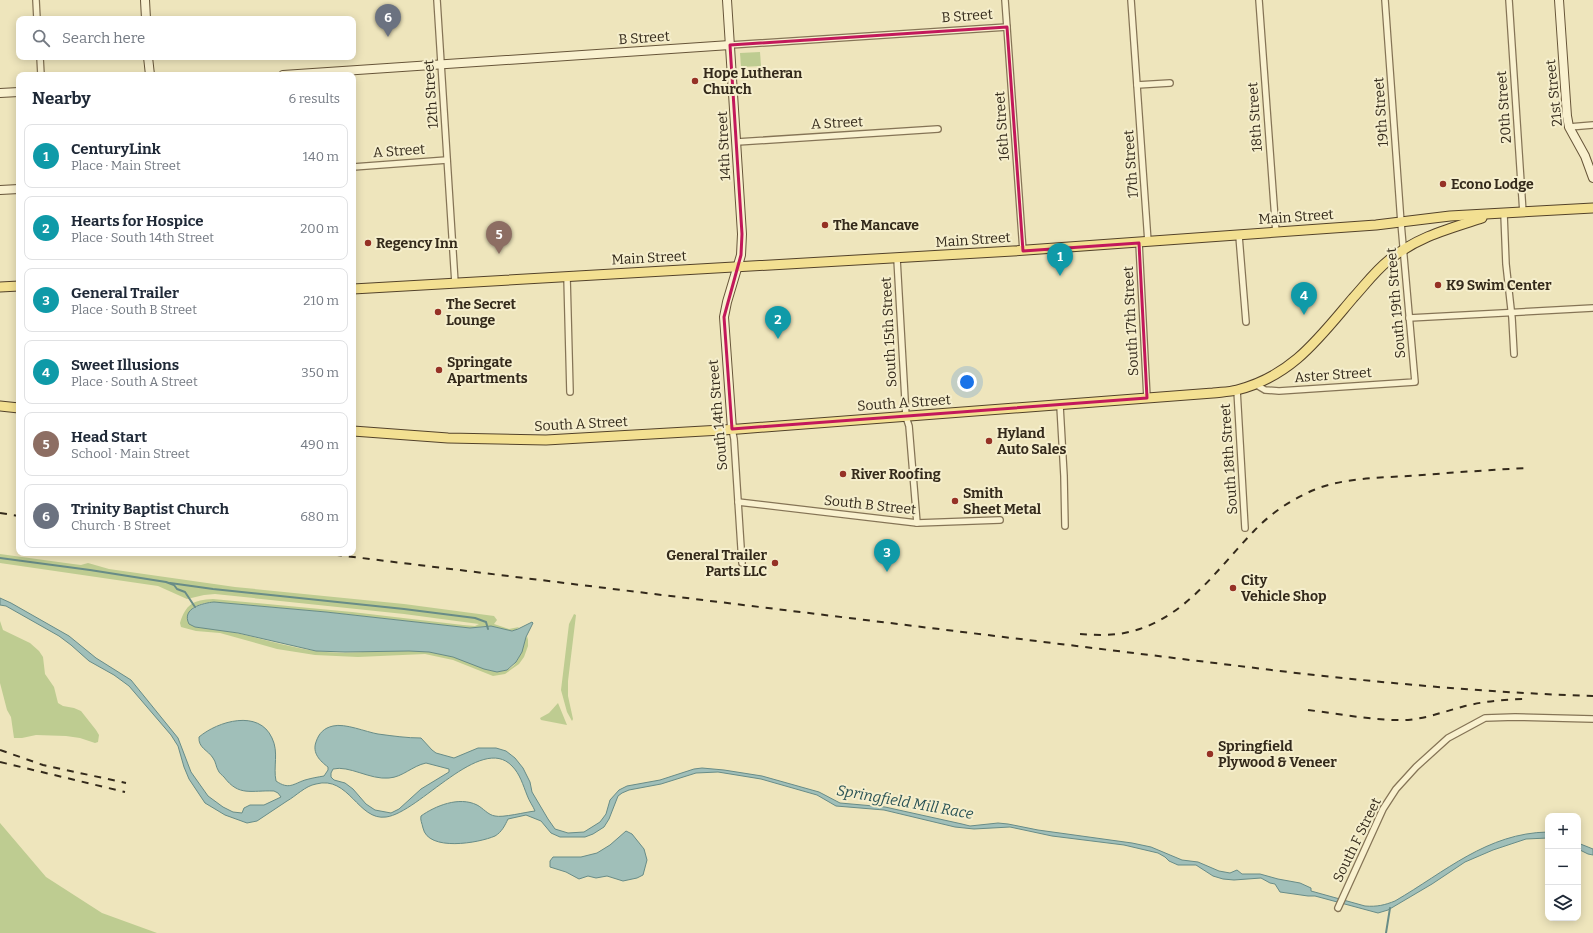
<!DOCTYPE html>
<html lang="en">
<head>
<meta charset="utf-8">
<style>
	:root { --surface:#fff; --page:#f6f6f7; --text:#1f2937; --muted:#747a83; --line:#e0e1e3; --accent:#953125 }
	body { margin:0; font-family:Bitter,serif; background:var(--page); color:var(--text) }
	.controls { position:absolute; right:12px; bottom:12px; display:grid; overflow:hidden; border-radius:8px; box-shadow:0 2px 10px #0003 }
	.controls button { width:36px; height:36px; display:grid; place-items:center; padding:0; border:0; border-bottom:1px solid var(--line); background:var(--surface); color:var(--text); font:20px sans-serif }
	.you { position:absolute; left:967px; top:382px; width:14px; height:14px; margin:-10px; border:3px solid #fff; border-radius:50%; background:#1a73e8; box-shadow:0 0 0 6px #1a73e833 }
	.badge { display:grid; place-items:center; width:26px; height:26px; border-radius:50%; background:var(--accent); color:#fff; font-size:13px; font-weight:700 }
	.pin { position:absolute; translate:-50% -33px; filter:drop-shadow(0 1px 2px #0008) }
	.pin::after { content:''; position:absolute; top:21px; width:14px; height:12px; background:inherit; clip-path:polygon(0 0,100% 0,50% 100%) }
	.list { margin:0; padding:0; list-style:none }
	h2 { display:flex; justify-content:space-between; align-items:center; height:52px; margin:0; padding:0 16px; font-size:17px }
	h2 small { font-size:13px; font-weight:400; color:var(--muted) }
	.list li { display:grid; grid-template-columns:26px 1fr auto; gap:12px; align-items:center; box-sizing:border-box; height:64px; margin:0 8px 8px; padding:0 8px; border:1px solid var(--line); border-radius:8px }
	.list b { display:block; font-size:15px; white-space:nowrap }
	.list p { margin:0; font-size:13px; white-space:nowrap; color:var(--muted) }
	.list em { font-size:13px; font-style:normal; color:var(--muted) }
	.icon { flex:none; width:22px; height:22px; fill:none; stroke:currentColor; stroke-width:2; stroke-linecap:round; stroke-linejoin:round }
	.map { position:relative; flex:none; width:1593px; height:933px; overflow:hidden }
	.search { position:absolute; background:var(--surface); box-shadow:0 2px 10px #0003; left:16px; top:16px; width:340px; height:44px; display:flex; align-items:center; gap:10px; box-sizing:border-box; padding:0 14px; border-radius:8px; color:var(--muted); font-size:15px }
	.panel { position:absolute; background:var(--surface); box-shadow:0 2px 10px #0003; left:16px; top:72px; width:340px; height:484px; border-radius:8px }
	.map>svg:first-child { display:block }
	.green { fill:#becc91 }
	.water { fill:#a0bfb9; stroke:#688c87; fill-rule:evenodd }
	.lines { fill:none; stroke-linecap:round; stroke-linejoin:round }
	.stream { stroke:#688c87; stroke-width:2 }
	.street-casing { stroke:#857456; stroke-width:8 }
	.secondary-casing { stroke:#675539; stroke-width:10 }
	.primary-casing { stroke:#53422a; stroke-width:11 }
	.street { stroke:#f9f1cf; stroke-width:5.5 }
	.secondary { stroke:#f9f1cf; stroke-width:8 }
	.primary { stroke:#f3e092; stroke-width:9 }
	.rail { stroke:#342a1b; stroke-width:2; stroke-dasharray:7 7; stroke-linecap:butt }
	.marked { fill:none; stroke:#c2185b; stroke-width:3; stroke-linejoin:round }
	.poi-dot { fill:#953125; stroke:#f5eecc; stroke-width:1.5 }
	.labels { text-anchor:middle; dominant-baseline:central; stroke-width:4; stroke-linejoin:round; paint-order:stroke }
	.street-label { font-size:14px; fill:#342a1b; stroke:#f5eecc }
	.poi-label { font-size:14px; font-weight:bold; fill:#342a1b; stroke:#f5eecc; text-anchor:start }
	.water-label { font-size:15px; font-style:italic; fill:#2a5355; stroke:#f5eecc }
</style>
</head>
<body>
<div class="map">
<svg width="1593" height="933" viewBox="0 0 1593 933">
	<rect width="100%" height="100%" fill="#eee5bc"/>
	<g class="green">
		<polygon points="760,52 761,66 741,67 740,53"/>
		<path d="M0,554L73,564L81,565L88,563L109,569L235,587L404,604L494,616L497,620L494,624L509,629L519,627C512,636 499,626 489,626C482,626 476,628 470,628L326,612L214,602L204,603L193,607L195,627C213,629 231,631 249,636C274,642 300,650 326,652C360,655 395,647 429,652C443,654 455,657 468,662C479,666 490,673 502,671C520,669 521,648 527,636L528,640V646L524,657L519,664L505,674L493,676L453,660L425,654L358,657L315,655L277,649L220,633L196,631L181,627L180,623C186,604 193,600 213,599L352,612L463,625L475,626L479,624L404,614L215,594L204,595L187,599L158,586L0,563Z"/>
		<polygon points="574,614 576,615 568,681 568,696 573,719 572,721 567,712 561,690 569,624"/>
		<polygon points="0,621 3,630 30,643 39,651 43,657 45,674 54,687 58,703 63,706 74,708 81,711 96,730 99,735 98,742 95,743 80,738 66,736 36,735 22,738 14,738 11,717 7,710 0,683"/>
		<polygon points="558,703 567,725 541,720 540,718 549,713"/>
		<polygon points="0,823 46,877 102,913 157,933 0,933"/>
	</g>
	<g class="water">
		<path d="M0,598L11,603L69,636L96,658L131,680L178,738L191,772L208,796L223,807L233,812L242,813L244,808L250,805H264L281,797L278,793L274,791C251,790 239,797 224,777C222,775 219,773 218,770C216,767 216,762 213,758C208,750 198,748 199,737C218,721 259,709 272,738C279,752 273,767 276,781C289,790 293,784 305,780C312,778 318,777 324,776L328,770V767C320,761 312,753 316,742C319,733 324,728 333,726C345,723 366,732 378,734C393,736 407,738 421,738L432,750L436,753L454,758L478,748H496L506,751L515,758L523,768L530,782L532,792L548,819L555,829L568,833L584,832L600,822L606,814L610,800L619,790L627,786L660,780L694,769L702,768L724,770L762,776L819,792L840,803L885,807L962,824L970,826L998,823L1008,824L1038,830L1132,843L1151,847L1182,860L1198,862L1219,871L1230,873L1237,870L1242,874H1260L1278,879L1300,883L1311,888V891L1365,906C1377,907 1385,905 1395,901C1445,872 1487,833 1548,832V838L1526,839L1493,850L1465,862L1432,884L1388,910L1378,913L1315,896H1308L1280,892L1275,884L1270,883L1261,878L1234,880L1223,879L1213,876L1196,865H1178L1169,861L1165,857L1158,853L1124,845L1052,836L1010,827L974,829L955,827L884,810L836,806L817,795L761,779L718,772L696,773L661,784L629,790L622,793L618,796L609,819L604,827L593,834L585,837H560L551,833L541,821L526,815L508,819C505,825 502,832 495,836C479,843 428,852 423,828C422,823 420,820 421,816C435,806 459,796 477,805C483,808 488,815 495,816C502,818 526,812 535,811C533,806 529,801 527,795C523,785 520,774 512,766C481,733 419,813 386,817C358,821 349,775 316,784C305,786 296,796 287,801C277,808 267,814 257,821L247,823L225,815L205,803L189,779L184,767L178,746L171,735L129,686L114,675L89,661L71,645L59,636L6,606L0,605ZM426,763L449,769V772L421,789L399,809L391,813L375,810L366,804L353,789L345,783L334,780L331,777V773L333,769C349,765 370,780 389,778C403,777 412,766 426,763Z"/>
		<path d="M214,602L326,612L470,628L491,626L512,631L518,629L532,622L533,623L526,637L522,652L516,662L507,670L497,672L484,669L453,657L429,652L409,651L345,652L316,651L238,633L195,627L189,624C181,608 203,603 214,602Z"/>
		<polygon points="626,831 632,834 644,849 647,860 643,875 637,878 623,881 607,876 596,878 588,876 579,879 566,872 550,867 550,861 553,857 581,857 597,853 610,845"/>
		<polygon points="1578,843 1593,849 1593,855 1588,854 1578,849"/>
	</g>
	<g class="lines">
		<g class="stream">
			<polyline points="0,558 90,570 166,582 174,585 177,589 185,592 195,607"/>
			<polyline points="170,583 213,589 404,609 475,618 486,622 488,629"/>
			<polyline points="1386,933 1390,908"/>
		</g>
		<defs>
			<g id="street">
				<polyline points="36,0 37,19"/>
				<polyline points="437,0 455,283"/>
				<polyline points="1005,0 1023,251"/>
				<polyline points="1131,0 1148,242"/>
				<polyline points="1259,0 1276,233"/>
				<polyline points="1509,0 1523,213"/>
				<polyline points="730,45 1007,27"/>
				<polyline points="40,57 41,75"/>
				<polyline points="1137,85 1170,83"/>
				<polyline points="1569,127 1593,125"/>
				<polyline points="737,142 938,129"/>
				<polyline points="353,167 447,160"/>
				<polyline points="1504,214 1506,264 1512,318 1514,354"/>
				<polyline points="1239,236 1246,322"/>
				<polyline points="1139,243 1147,398"/>
				<polyline points="897,259 906,417 909,426 917,523"/>
				<polyline points="567,277 570,392"/>
				<polyline points="1409,318 1593,308"/>
				<polyline points="1255,384 1265,390 1279,391 1415,382 1401,223 1385,0"/>
				<polyline points="1237,390 1245,528"/>
				<polyline points="1060,406 1064,476 1065,526"/>
				<polyline points="732,429 734,439 742,563"/>
				<polyline points="738,502 917,523 1000,520"/>
				<polyline points="1338,908 1383,809 1396,789 1416,767 1448,738 1485,718 1515,717 1593,719"/>
			</g>
			<g id="secondary">
				<polyline points="145,0 146,19"/>
				<polyline points="727,0 742,234 741,255 727,302 724,317 732,429"/>
				<polyline points="1559,0 1567,116 1569,127 1585,156 1593,178"/>
				<polyline points="148,57 150,75"/>
				<polyline points="283,75 730,45"/>
				<polyline points="0,93 19,92"/>
				<polyline points="0,190 19,189"/>
			</g>
			<g id="primary">
				<polyline points="0,287 19,286"/>
				<polyline points="353,289 1013,251 1376,225 1450,216 1593,208"/>
				<polyline points="0,406 19,408"/>
				<path d="M353,431L448,438L546,440L739,429L1213,393C1221,392 1229,392 1237,390C1292,376 1319,338 1353,298C1365,285 1375,271 1389,260C1417,237 1448,229 1482,218"/>
			</g>
		</defs>
		<use href="#street" class="street-casing"/>
		<use href="#secondary" class="secondary-casing"/>
		<use href="#primary" class="primary-casing"/>
		<use href="#street" class="street"/>
		<use href="#secondary" class="secondary"/>
		<use href="#primary" class="primary"/>
		<g class="rail">
			<polyline points="0,513 19,516"/>
			<path d="M321,553L1296,673C1395,684 1494,693 1593,696"/>
			<path d="M1080,634C1096,635 1113,636 1129,632C1185,619 1216,570 1254,531C1268,516 1286,503 1305,494C1336,478 1374,478 1408,476C1448,473 1487,470 1526,468"/>
			<path d="M1308,710C1341,714 1375,721 1408,720C1428,718 1446,711 1465,706C1486,701 1507,699 1528,699"/>
			<polyline points="0,750 43,765 126,783"/>
			<polyline points="0,762 125,792"/>
		</g>
	</g>
	<path class="marked" d="M1007,27L1023,251L1139,243L1147,398L732,429L724,317L741,255L742,234L730,45Z"/>
	<g class="poi-dot">
		<circle cx="695" cy="81" r="4"/>
		<circle cx="1443" cy="184" r="4"/>
		<circle cx="825" cy="225" r="4"/>
		<circle cx="368" cy="243" r="4"/>
		<circle cx="1438" cy="285" r="4"/>
		<circle cx="438" cy="312" r="4"/>
		<circle cx="439" cy="370" r="4"/>
		<circle cx="989" cy="441" r="4"/>
		<circle cx="843" cy="474" r="4"/>
		<circle cx="955" cy="501" r="4"/>
		<circle cx="775" cy="563" r="4"/>
		<circle cx="1233" cy="588" r="4"/>
		<circle cx="1210" cy="754" r="4"/>
	</g>
	<g class="labels">
		<g class="street-label">
			<text transform="translate(967 16) rotate(-4)">B Street</text>
			<text transform="translate(644 38) rotate(-4)">B Street</text>
			<text transform="translate(1554 93) rotate(-96)">21st Street</text>
			<text transform="translate(431 94) rotate(-94)">12th Street</text>
			<text transform="translate(1504 107) rotate(-94)">20th Street</text>
			<text transform="translate(1381 112) rotate(-94)">19th Street</text>
			<text transform="translate(1255 117) rotate(-94)">18th Street</text>
			<text transform="translate(837 123) rotate(-3)">A Street</text>
			<text transform="translate(1002 126) rotate(-94)">16th Street</text>
			<text transform="translate(724 146) rotate(-93)">14th Street</text>
			<text transform="translate(399 151) rotate(-4)">A Street</text>
			<text transform="translate(1131 164) rotate(-94)">17th Street</text>
			<text transform="translate(1296 217) rotate(-4)">Main Street</text>
			<text transform="translate(973 240) rotate(-4)">Main Street</text>
			<text transform="translate(649 258) rotate(-3)">Main Street</text>
			<text transform="translate(1396 303) rotate(-95)">South 19th Street</text>
			<text transform="translate(1131 321) rotate(-93)">South 17th Street</text>
			<text transform="translate(889 332) rotate(-93)">South 15th Street</text>
			<text transform="translate(1333 375) rotate(-4)">Aster Street</text>
			<text transform="translate(904 403) rotate(-4)">South A Street</text>
			<text transform="translate(718 415) rotate(-95)">South 14th Street</text>
			<text transform="translate(581 424) rotate(-3)">South A Street</text>
			<text transform="translate(1229 459) rotate(-94)">South 18th Street</text>
			<text transform="translate(870 505) rotate(6)">South B Street</text>
			<text transform="translate(1357 840) rotate(-64)">South F Street</text>
		</g>
		<g class="poi-label">
			<text x="703" y="73">Hope Lutheran<tspan x="703" dy="16">Church</tspan></text>
			<text x="1451" y="184">Econo Lodge</text>
			<text x="833" y="225">The Mancave</text>
			<text x="376" y="243">Regency Inn</text>
			<text x="1446" y="285">K9 Swim Center</text>
			<text x="446" y="304">The Secret<tspan x="446" dy="16">Lounge</tspan></text>
			<text x="447" y="362">Springate<tspan x="447" dy="16">Apartments</tspan></text>
			<text x="997" y="433">Hyland<tspan x="997" dy="16">Auto Sales</tspan></text>
			<text x="851" y="474">River Roofing</text>
			<text x="963" y="493">Smith<tspan x="963" dy="16">Sheet Metal</tspan></text>
			<text x="767" y="555" text-anchor="end">General Trailer<tspan x="767" dy="16">Parts LLC</tspan></text>
			<text x="1241" y="580">City<tspan x="1241" dy="16">Vehicle Shop</tspan></text>
			<text x="1218" y="746">Springfield<tspan x="1218" dy="16">Plywood &amp; Veneer</tspan></text>
		</g>
		<g class="water-label">
			<text transform="translate(905 802) rotate(10)">Springfield Mill Race</text>
		</g>
	</g>
</svg>
<div class="controls">
<button>+</button>
<button>−</button>
<button><svg class="icon" aria-label="layers" viewBox="0 0 24 24"><path d="M12 4l9 5-9 5-9-5zM3 14l9 5 9-5"/></svg></button>
</div>
<div class="you"></div>
<div class="pin badge" style="left:1060px;top:276px;background:#0f9aa8">1</div>
<div class="pin badge" style="left:778px;top:339px;background:#0f9aa8">2</div>
<div class="pin badge" style="left:887px;top:572px;background:#0f9aa8">3</div>
<div class="pin badge" style="left:1304px;top:315px;background:#0f9aa8">4</div>
<div class="pin badge" style="left:499px;top:254px;background:#8d6e63">5</div>
<div class="pin badge" style="left:388px;top:37px;background:#6b7280">6</div>
<div class="search"><svg class="icon" aria-label="search" viewBox="0 0 24 24"><circle cx="10" cy="10" r="6"/><path d="M15 15l6 6"/></svg>Search here</div>
<section class="panel">
<h2>Nearby<small>6 results</small></h2>
<ul class="list">
<li><span class="badge" style="background:#0f9aa8">1</span><div><b>CenturyLink</b><p>Place · Main Street</p></div><em>140 m</em></li>
<li><span class="badge" style="background:#0f9aa8">2</span><div><b>Hearts for Hospice</b><p>Place · South 14th Street</p></div><em>200 m</em></li>
<li><span class="badge" style="background:#0f9aa8">3</span><div><b>General Trailer</b><p>Place · South B Street</p></div><em>210 m</em></li>
<li><span class="badge" style="background:#0f9aa8">4</span><div><b>Sweet Illusions</b><p>Place · South A Street</p></div><em>350 m</em></li>
<li><span class="badge" style="background:#8d6e63">5</span><div><b>Head Start</b><p>School · Main Street</p></div><em>490 m</em></li>
<li><span class="badge" style="background:#6b7280">6</span><div><b>Trinity Baptist Church</b><p>Church · B Street</p></div><em>680 m</em></li>
</ul>
</section>
</div>
</body>
</html>
